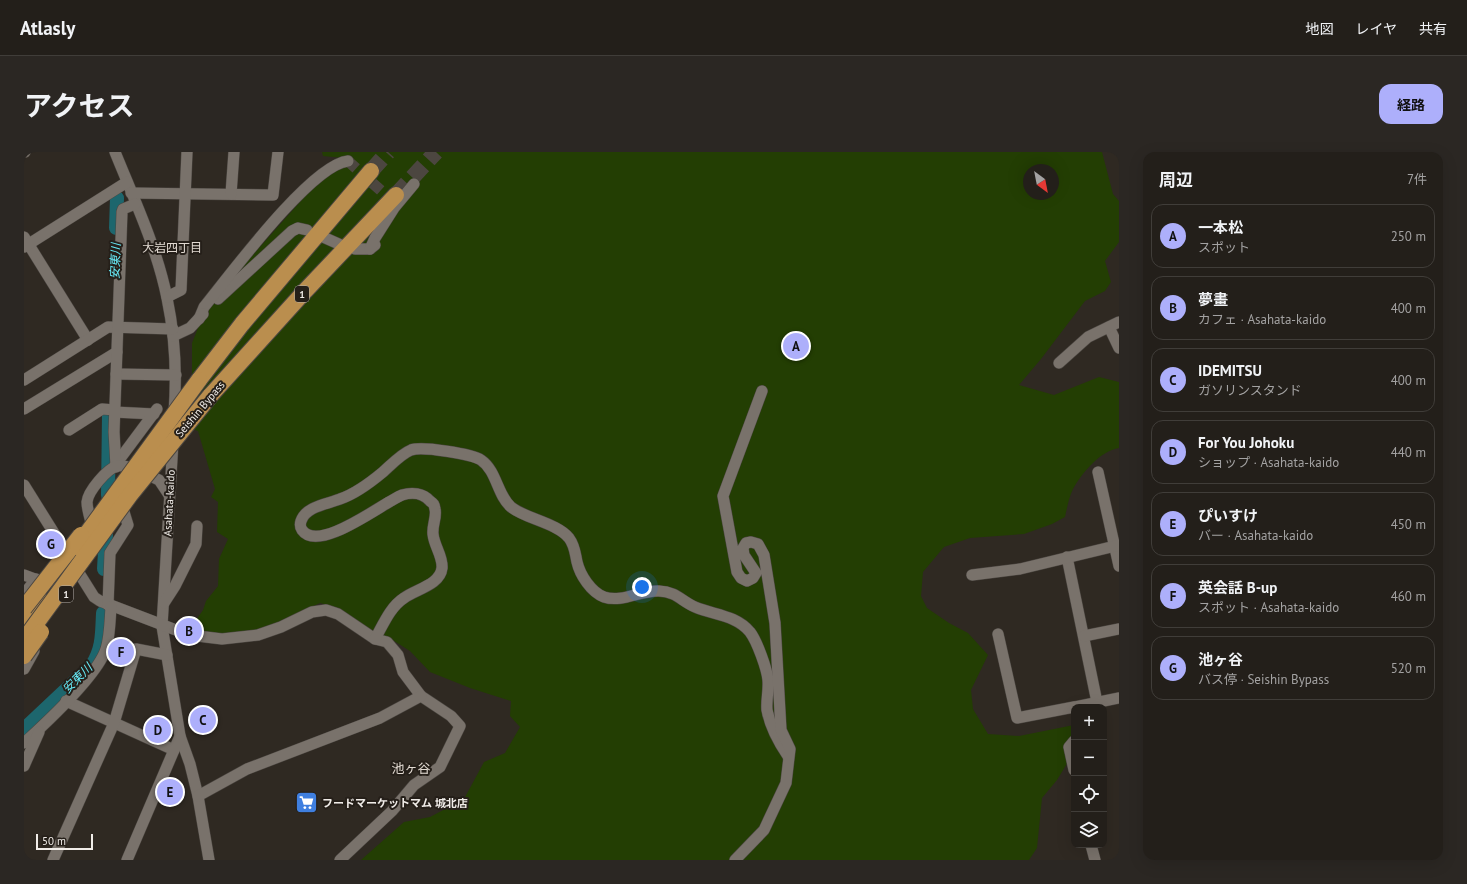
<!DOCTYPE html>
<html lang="ja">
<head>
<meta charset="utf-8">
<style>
	:root { --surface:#231f1a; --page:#2b2723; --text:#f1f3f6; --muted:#a3a2a2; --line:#403d39; --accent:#adaffb }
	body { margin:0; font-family:"PT Sans","Noto Sans JP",sans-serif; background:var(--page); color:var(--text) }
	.controls { position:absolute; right:12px; bottom:12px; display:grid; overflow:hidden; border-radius:8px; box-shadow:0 4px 16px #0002 }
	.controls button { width:36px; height:36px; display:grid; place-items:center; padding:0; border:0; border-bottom:1px solid var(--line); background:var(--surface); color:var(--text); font:20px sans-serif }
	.compass { position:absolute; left:999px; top:12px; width:36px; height:36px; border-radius:50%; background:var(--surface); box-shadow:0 4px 16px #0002; rotate:148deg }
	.scale { position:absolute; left:12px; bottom:10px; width:57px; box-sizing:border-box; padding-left:4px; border:2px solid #f0ece8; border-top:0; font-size:11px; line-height:14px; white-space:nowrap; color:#f0ece8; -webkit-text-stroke:3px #251f19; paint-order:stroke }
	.you { position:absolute; left:618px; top:435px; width:14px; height:14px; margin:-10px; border:3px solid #fff; border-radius:50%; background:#1a73e8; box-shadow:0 0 0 6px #1a73e833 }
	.badge { display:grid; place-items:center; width:26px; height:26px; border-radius:50%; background:var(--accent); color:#111; font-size:13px; font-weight:700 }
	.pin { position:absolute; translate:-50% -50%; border:2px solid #fff; box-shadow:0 1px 4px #0006 }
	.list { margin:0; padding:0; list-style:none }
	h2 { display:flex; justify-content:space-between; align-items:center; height:52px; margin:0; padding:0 16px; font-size:17px }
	h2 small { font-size:13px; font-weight:400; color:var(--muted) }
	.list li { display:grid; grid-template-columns:26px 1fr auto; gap:12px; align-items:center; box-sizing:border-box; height:64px; margin:0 8px 8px; padding:0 8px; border:1px solid var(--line); border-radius:12px }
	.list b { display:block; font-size:15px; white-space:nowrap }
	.list p { margin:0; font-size:13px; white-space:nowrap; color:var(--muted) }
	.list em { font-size:13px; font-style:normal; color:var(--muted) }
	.icon { flex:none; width:22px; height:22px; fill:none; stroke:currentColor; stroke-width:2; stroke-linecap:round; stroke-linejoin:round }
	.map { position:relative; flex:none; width:1095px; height:708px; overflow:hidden; border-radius:12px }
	header { display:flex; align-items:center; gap:24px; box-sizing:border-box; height:56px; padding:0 20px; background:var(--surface); border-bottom:1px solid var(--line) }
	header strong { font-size:19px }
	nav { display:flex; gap:22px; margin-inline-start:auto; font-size:14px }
	.intro { display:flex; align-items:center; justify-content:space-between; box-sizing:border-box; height:96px; padding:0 24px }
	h1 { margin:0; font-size:28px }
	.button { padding:10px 18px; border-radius:12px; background:var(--accent); color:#111; font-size:14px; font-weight:700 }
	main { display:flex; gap:24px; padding:0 24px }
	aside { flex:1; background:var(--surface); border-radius:12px; box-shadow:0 4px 16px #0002 }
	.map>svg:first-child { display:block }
	.green { fill:#233e03; fill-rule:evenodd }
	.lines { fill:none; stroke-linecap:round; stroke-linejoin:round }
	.river { stroke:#1d666d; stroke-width:14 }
	.minor-tunnel { stroke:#4c4640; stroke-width:11; stroke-dasharray:11 5.5; stroke-linecap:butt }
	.highway-tunnel { stroke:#4c4640; stroke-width:16; stroke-dasharray:16 8; stroke-linecap:butt }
	.minor-casing { stroke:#4b4641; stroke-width:12 }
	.highway-casing { stroke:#4b4641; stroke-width:18 }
	.minor { stroke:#79726b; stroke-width:11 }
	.highway { stroke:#ba8e4e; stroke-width:16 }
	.highway-bridge-casing { stroke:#4b4641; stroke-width:18; stroke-linecap:butt }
	.highway-bridge { stroke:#ba8e4e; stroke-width:16 }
	.labels { text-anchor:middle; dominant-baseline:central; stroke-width:4; stroke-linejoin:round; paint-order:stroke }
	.shield { fill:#251f19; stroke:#b3aeaa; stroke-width:1 }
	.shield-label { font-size:10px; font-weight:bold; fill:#f0ece8 }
	.street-label { font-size:11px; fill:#f0ece8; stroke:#251f19 }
	.poi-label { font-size:11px; font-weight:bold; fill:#f0ece8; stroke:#251f19; text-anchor:start }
	.neighbourhood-label { font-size:12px; fill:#e2dad2; stroke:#251f19 }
	.water-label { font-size:12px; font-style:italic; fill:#67ecf9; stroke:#251f19 }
	.quarter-label { font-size:13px; fill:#e2dad2; stroke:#251f19 }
</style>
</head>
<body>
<header>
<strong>Atlasly</strong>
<nav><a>地図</a><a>レイヤ</a><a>共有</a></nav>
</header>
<div class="intro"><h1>アクセス</h1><a class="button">経路</a></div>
<main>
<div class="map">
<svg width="1095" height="708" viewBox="0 0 1095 708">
	<rect width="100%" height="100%" fill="#2f2922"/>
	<path class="green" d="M298,0H1078L1089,42L1095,49V90L1081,109L1087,130L1081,139L1061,149L1017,207L995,233L1030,243L1075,225L1095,230V296C1076,299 1058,321 1049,337C1045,345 1043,356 1041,365L1028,372L1000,382L946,386L920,395L899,420L897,444L903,456L925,471L944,481L964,503L947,538L949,557L964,582L995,584L1050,573V600L1033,628L1018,646L1013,696L1005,708H337L380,670L406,665L440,647L460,610L481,601L496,575L486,564L487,549L446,536L406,520L386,499L367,487L345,479L315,456L296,451L244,475L218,485L166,477L179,458L182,449L194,434L195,407L204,387L193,380L194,350L187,345L191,337L174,279L143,269L168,227V191L182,156L299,24L329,7L299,4ZM1005,18H1029V42H1005Z"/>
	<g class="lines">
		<g class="river">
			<polyline points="92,76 93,46"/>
			<polyline points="84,343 85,262"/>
			<polyline points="80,417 82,382"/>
			<path d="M0,577L68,513C79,497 78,480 79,461"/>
		</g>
		<polyline class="minor-tunnel" points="324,9 373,53"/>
		<g class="highway-tunnel">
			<polyline points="347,19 364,0"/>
			<polyline points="372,43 412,0"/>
		</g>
		<defs>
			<g id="minor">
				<polyline points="0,0 1,0"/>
				<path d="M91,0C110,47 133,96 143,146C151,184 153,222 150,261"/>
				<polyline points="107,41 249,43 254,0"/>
				<polyline points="207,42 210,0"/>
				<polyline points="0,85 64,188"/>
				<polyline points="299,85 317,93"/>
				<polyline points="0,95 103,30"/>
				<polyline points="331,97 346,97 351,93"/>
				<polyline points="346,97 351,86 370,56 390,32"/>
				<polyline points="143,145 157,138 163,0"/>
				<polyline points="194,147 268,79 274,76 283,78"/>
				<path d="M175,167L180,155C206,123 287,13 324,9"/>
				<polyline points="1085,175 1095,196"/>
				<polyline points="149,184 166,176 179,162"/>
				<polyline points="1035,211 1064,185 1095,170"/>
				<polyline points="92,222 152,223"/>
				<polyline points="0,228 84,175 149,177"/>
				<polyline points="0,257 93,200"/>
				<polyline points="90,260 130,262"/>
				<polyline points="45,278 78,257 91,258"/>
				<polyline points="149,290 138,474 156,584 166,612 174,644 185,708"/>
				<polyline points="92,312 133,257"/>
				<polyline points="92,315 90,280 98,60 99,57 111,52"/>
				<polyline points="118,320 135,328 145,343"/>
				<polyline points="1074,320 1095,414"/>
				<polyline points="0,333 70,445 76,449 165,483 198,487 234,483 257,475 288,460 302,458 314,462 351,487 363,490 374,503 379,520 397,544 427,564 436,574 416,615 390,633 368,659 316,708"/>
				<path d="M69,378C67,369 63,358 63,350C64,339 83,317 93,314C99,313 104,315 109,316"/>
				<polyline points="1043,405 1074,555"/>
				<polyline points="0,423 16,429 43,431"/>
				<polyline points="948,423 996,417 1095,393"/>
				<polyline points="0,442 12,427"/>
				<polyline points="140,451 151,434 172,392 173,374"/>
				<polyline points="84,453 86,401 104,373 100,360"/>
				<polyline points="974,482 993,566 1050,555"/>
				<polyline points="1060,484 1095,477"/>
				<path d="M351,487C359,473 366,455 380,446C392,437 416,433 418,416C419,404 410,394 409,382C408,373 413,365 411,357C410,352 410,352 406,349C399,341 388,340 378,343C360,350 295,402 278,378C276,375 276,372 277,369C282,354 304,352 316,347C331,342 347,330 359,320C367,313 377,302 387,298C398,294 448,302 457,308C473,319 473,343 487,355C502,367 533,371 545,386C551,394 551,401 553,410C556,423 567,440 580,445C598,451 617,438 635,439C653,440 657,449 671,455C690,463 712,463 726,480C733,489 743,517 744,528C745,538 742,548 743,558C746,574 755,591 764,604"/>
				<polyline points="0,517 10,499"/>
				<polyline points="42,549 150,598"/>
				<polyline points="1051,555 1095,546"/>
				<polyline points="1050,589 1045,595 1050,618"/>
				<path d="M0,591C22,571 73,524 82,497C86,484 86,468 87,455"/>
				<polyline points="0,614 15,580"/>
				<polyline points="174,644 223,617 356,566 397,544"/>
				<polyline points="1067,693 1071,708"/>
				<polyline points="29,708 90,571 112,497 143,503"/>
				<polyline points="103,708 156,584"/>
				<polyline points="711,708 740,678 762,631 766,597 757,578 751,471 740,403 734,392 727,390 722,391 719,396 720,403 732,421 729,426 723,429 717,426 713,420 699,344 738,239"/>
			</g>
			<g id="highway">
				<polyline points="175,228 218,172 347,19"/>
				<polyline points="186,244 281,139 372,43"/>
				<polyline points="0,467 15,446"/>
			</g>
		</defs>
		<use href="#minor" class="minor-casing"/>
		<use href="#highway" class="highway-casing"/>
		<use href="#minor" class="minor"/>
		<use href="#highway" class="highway"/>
		<defs>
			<g id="highway-bridge">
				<polyline points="53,395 175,228"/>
				<polyline points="0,456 57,383"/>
				<polyline points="0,488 106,343 186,244"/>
				<polyline points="0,504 17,480"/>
			</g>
		</defs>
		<use href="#highway-bridge" class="highway-bridge-casing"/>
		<use href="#highway-bridge" class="highway-bridge"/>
	</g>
	<defs>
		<symbol id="supermarket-square" viewBox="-11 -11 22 22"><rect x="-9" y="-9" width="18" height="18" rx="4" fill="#3f7fe0" stroke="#251f19"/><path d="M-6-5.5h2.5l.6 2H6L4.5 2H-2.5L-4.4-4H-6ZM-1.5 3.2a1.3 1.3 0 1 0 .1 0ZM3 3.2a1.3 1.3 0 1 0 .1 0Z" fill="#fff"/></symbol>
	</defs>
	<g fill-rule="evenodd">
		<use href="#supermarket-square" x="270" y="638" width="25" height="25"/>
	</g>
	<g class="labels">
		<g class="shield">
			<rect x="271" y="134" width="14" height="16" rx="3"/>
			<rect x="35" y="434" width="14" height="16" rx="3"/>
		</g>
		<g class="shield-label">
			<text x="278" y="142">1</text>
			<text x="42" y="442">1</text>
		</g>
		<g class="street-label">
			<text transform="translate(176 257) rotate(-50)">Seishin Bypass</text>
			<text transform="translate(145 351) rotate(-87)">Asahata-kaido</text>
		</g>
		<g class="poi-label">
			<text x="298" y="651">フードマーケットマム 城北店</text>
		</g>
		<g class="neighbourhood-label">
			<text x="148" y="95">大岩四丁目</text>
		</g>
		<g class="water-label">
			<text transform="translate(91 109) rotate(-88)">安東川</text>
			<text transform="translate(53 526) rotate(-45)">安東川</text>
		</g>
		<g class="quarter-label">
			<text x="387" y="616">池ヶ谷</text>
		</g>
	</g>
</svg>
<div class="controls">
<button>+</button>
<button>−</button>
<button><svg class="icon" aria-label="locate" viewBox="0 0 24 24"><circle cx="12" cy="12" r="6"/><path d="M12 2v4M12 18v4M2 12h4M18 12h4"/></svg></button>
<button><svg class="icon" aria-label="layers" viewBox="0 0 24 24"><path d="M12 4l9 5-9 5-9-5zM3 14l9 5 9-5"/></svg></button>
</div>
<svg class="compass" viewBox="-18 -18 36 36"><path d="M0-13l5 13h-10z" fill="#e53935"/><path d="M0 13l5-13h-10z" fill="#a3a2a2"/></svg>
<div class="scale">50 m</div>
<div class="you"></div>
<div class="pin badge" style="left:772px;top:194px">A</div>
<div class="pin badge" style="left:165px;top:479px">B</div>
<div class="pin badge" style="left:179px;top:568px">C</div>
<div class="pin badge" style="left:134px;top:578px">D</div>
<div class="pin badge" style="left:146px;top:640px">E</div>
<div class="pin badge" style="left:97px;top:500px">F</div>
<div class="pin badge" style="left:27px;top:392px">G</div>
</div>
<aside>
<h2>周辺<small>7件</small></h2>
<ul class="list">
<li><span class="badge">A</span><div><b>一本松</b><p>スポット</p></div><em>250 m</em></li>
<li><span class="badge">B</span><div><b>夢畫</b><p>カフェ · Asahata-kaido</p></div><em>400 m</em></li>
<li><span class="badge">C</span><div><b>IDEMITSU</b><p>ガソリンスタンド</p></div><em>400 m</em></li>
<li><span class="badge">D</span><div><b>For You Johoku</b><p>ショップ · Asahata-kaido</p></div><em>440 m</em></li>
<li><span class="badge">E</span><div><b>ぴいすけ</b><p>バー · Asahata-kaido</p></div><em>450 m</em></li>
<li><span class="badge">F</span><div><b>英会話 B-up</b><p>スポット · Asahata-kaido</p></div><em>460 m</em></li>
<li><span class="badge">G</span><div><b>池ヶ谷</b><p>バス停 · Seishin Bypass</p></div><em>520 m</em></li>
</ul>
</aside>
</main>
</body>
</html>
